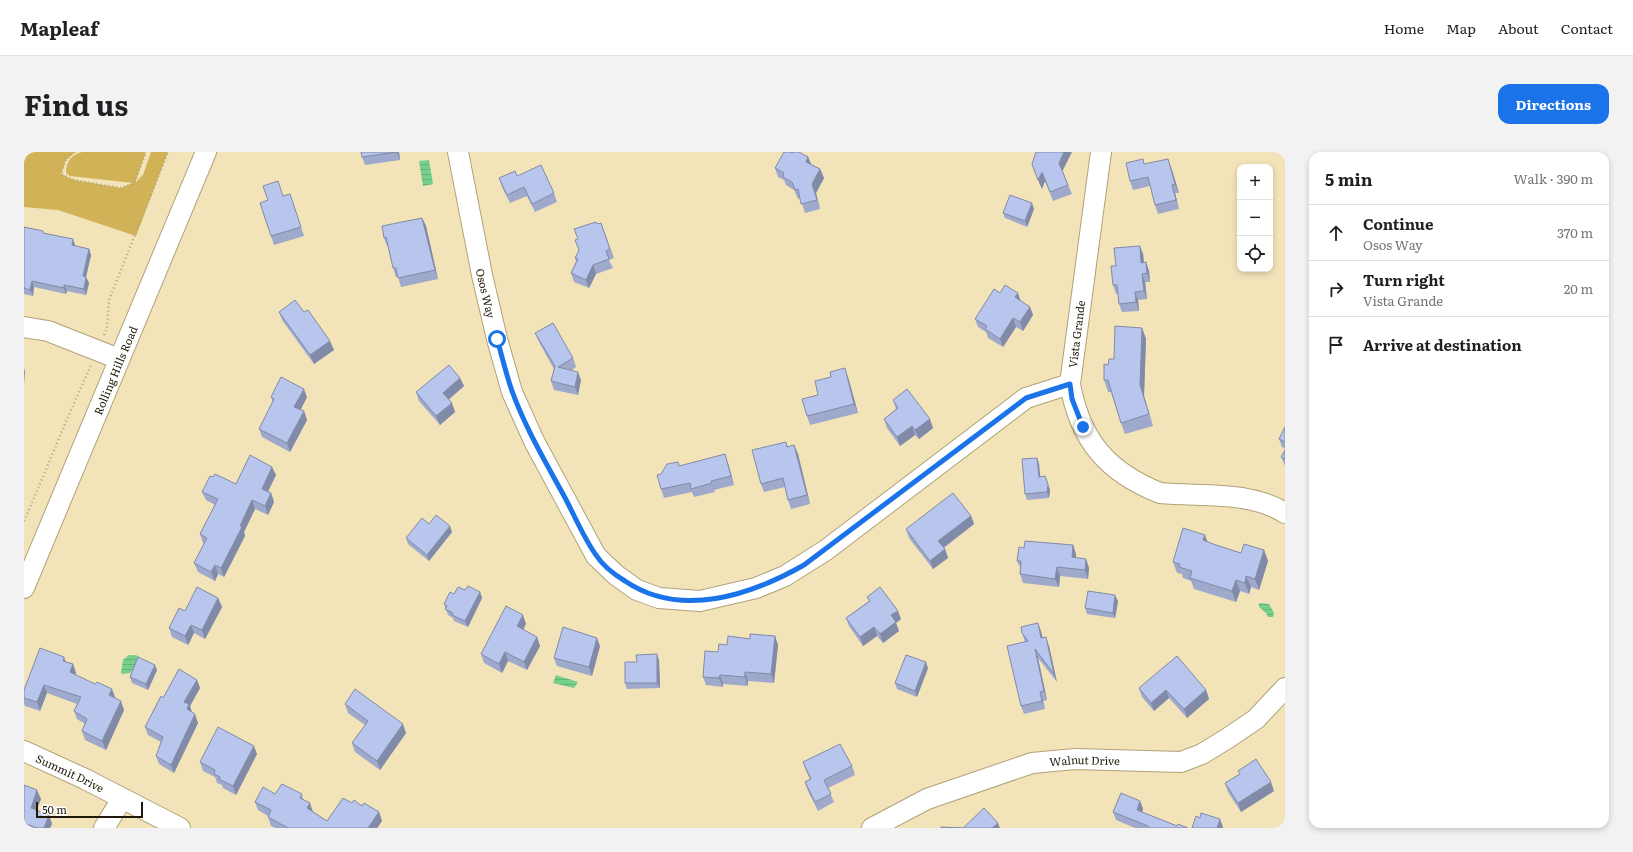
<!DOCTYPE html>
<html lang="en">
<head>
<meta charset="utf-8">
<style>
	:root { --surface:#fff; --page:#f2f2f2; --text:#202124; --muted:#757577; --line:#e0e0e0; --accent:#1a73e8 }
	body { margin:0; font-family:Literata,serif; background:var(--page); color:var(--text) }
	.controls { position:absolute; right:12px; top:12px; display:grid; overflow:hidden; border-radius:8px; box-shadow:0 2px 6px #0003 }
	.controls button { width:36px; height:36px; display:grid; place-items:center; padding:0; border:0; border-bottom:1px solid var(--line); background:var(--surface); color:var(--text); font:20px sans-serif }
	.scale { position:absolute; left:12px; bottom:10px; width:107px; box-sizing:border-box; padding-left:4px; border:2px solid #1e1909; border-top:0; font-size:11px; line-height:14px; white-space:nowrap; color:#1e1909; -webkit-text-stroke:3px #fff; paint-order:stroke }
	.stop { position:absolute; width:12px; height:12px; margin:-9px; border:3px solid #1a73e8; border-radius:50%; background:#fff }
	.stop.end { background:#1a73e8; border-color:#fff; box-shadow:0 1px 4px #0008 }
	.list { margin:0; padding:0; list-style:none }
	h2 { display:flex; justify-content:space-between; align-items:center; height:52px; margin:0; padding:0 16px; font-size:17px }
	h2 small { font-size:13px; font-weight:400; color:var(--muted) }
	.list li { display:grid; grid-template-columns:26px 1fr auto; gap:12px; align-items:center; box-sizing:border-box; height:56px; padding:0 16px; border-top:1px solid var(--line) }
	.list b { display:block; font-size:15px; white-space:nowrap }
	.list p { margin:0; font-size:13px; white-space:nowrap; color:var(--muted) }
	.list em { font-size:13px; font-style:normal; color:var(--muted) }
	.icon { flex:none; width:22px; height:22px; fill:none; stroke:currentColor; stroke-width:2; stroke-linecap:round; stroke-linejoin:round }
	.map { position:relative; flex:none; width:1261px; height:676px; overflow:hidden; border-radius:12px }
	header { display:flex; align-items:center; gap:24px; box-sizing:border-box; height:56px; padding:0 20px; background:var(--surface); border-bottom:1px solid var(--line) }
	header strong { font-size:19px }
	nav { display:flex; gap:22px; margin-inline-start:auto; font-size:14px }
	.intro { display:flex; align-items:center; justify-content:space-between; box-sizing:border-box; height:96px; padding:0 24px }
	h1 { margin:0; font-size:28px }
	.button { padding:10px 18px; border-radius:12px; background:var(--accent); color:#fff; font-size:14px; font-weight:700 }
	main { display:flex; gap:24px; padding:0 24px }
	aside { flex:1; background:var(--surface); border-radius:12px; box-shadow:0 2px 6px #0003 }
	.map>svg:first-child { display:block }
	.grass { fill:#d1b257 }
	.water { fill:url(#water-rules) }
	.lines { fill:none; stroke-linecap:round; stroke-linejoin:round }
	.minor-casing { stroke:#b1a27a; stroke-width:22 }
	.path { stroke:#b2a683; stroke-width:2.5; stroke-dasharray:1 3; stroke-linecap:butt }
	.minor { stroke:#fff; stroke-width:20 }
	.wall { fill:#9ea9cc }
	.shaded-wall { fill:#818aa6 }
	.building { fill:#b8c5ed; stroke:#818aa6 }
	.route { stroke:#1a73e8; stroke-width:5 }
	.labels { text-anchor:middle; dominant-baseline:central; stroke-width:3; stroke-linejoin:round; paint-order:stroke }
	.street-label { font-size:11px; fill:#1e1909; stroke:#fff }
</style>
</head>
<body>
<header>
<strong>Mapleaf</strong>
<nav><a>Home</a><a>Map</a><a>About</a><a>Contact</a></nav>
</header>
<div class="intro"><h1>Find us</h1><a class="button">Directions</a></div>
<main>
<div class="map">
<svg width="1261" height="676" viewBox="0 0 1261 676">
	<defs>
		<pattern id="water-rules" width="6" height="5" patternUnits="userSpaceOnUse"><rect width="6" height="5" fill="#76d08c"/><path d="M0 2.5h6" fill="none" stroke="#66b277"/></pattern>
	</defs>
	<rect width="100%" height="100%" fill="#f2e3b8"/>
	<path class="grass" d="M0,0H51L42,8L37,22L50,28L97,36L109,31L46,24L42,21C42,10 47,3 58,0C69,0 108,0 122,0L111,31L119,23L127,0H144L112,84L34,58L0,55Z"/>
	<g class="water">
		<polygon points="405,8 409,32 399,34 395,9"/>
		<polygon points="1235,451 1245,452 1250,461 1249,465 1244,465 1242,461 1235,455"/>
		<polygon points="105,503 112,503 115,505 115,510 106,521 99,522 97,521 99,508"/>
		<polygon points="532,523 554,530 550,536 529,531"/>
	</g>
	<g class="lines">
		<defs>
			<g id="minor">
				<path id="s1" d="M434,0L458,123L473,187L488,240L510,289L572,404L592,423L613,438L635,446L676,449L732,436L761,424L802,398L1002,246L1046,232"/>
				<path d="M1077,0L1046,232C1056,288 1083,320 1136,341C1177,345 1224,338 1261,361"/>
				<polyline points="0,175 24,179 95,207"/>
				<path id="s2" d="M0,436L182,0"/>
				<path id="s3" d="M0,599L61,627L156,676"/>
				<polyline points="80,676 98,647"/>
				<path id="s4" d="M848,676L903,647L1008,611L1051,607L1157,610L1178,602L1204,586L1232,567L1261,536"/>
			</g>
		</defs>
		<use href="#minor" class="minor-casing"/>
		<g class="path">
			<polyline points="51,0 42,8 37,22 50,28 97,36 110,31 122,0"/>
			<polyline points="80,183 83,176 85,148 144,0"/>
			<path d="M0,369C23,317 43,264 67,214"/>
		</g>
		<use href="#minor" class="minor"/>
	</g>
	<g class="wall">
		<polygon points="337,0 375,0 376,8 341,13 338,5"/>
		<polygon points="769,1 784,5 787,12 796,17 800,26 792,41 796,57 781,61 776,46 774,47 770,38 762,33 760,28 754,25 751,16"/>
		<polygon points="1008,12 1039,20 1048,42 1029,49 1021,29 1018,37"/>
		<polygon points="1121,12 1147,15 1155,41 1151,41 1155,57 1134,62 1131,53 1126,34 1109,38 1106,29"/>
		<polygon points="493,24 530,41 533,50 511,60 503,44 486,51 478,35 475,26"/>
		<polygon points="266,42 280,84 250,93 247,84 259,44"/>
		<polygon points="1010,57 1003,75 981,66 979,61"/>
		<polygon points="398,66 402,74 414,127 377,135 374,125 372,125 369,116 364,94 363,94 360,86"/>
		<polygon points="577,71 590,106 585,108 589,116 572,122 565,136 550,130 547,121 552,109 551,106 555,98 554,87 573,72"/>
		<polygon points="0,75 20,82 51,93 51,94 65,97 67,103 62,125 65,131 62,143 43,139 42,142 10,135 9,144 0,142"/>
		<polygon points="1116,94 1119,102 1120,111 1122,110 1125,119 1126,130 1121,130 1123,147 1114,148 1115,159 1098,160 1095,152 1094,142 1092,142 1089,133 1092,114"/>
		<polygon points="976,141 997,149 1006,155 1009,163 999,179 992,175 979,195 964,186 962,180 954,175 951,167"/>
		<polygon points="255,160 280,160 310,198 290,212 258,168"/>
		<polygon points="1118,176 1122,187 1120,244 1129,274 1101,282 1097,271 1087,240 1084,240 1080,228 1084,213"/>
		<polygon points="511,181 549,206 552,215 548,218 557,228 554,243 530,238 527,229 530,217 515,190"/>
		<polygon points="824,225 834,261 786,273 783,264 794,243"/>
		<polygon points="436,226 440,234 425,247 431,260 416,273 395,249 392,240"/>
		<polygon points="247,245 283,245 276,258 280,259 283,268 266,300 238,285 235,277 249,251"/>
		<polygon points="869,248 909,276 895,287 891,283 876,294 863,276 860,267 872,257"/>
		<polygon points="1261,275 1261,297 1258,295 1255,287"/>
		<polygon points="762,290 764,295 770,293 774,302 786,352 767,357 764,348 761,335 740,340 737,332"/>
		<polygon points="1261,298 1261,314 1257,305"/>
		<polygon points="1013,306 1015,312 1016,325 1026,338 1025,346 1003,348 1001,342"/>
		<polygon points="704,311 710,333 690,338 691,340 670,345 668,340 640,346 637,337 637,322 656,314"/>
		<polygon points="252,323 244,340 247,341 250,350 244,363 231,357 220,380 221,384 200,425 194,422 191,429 174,420 170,411 180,392 179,391 176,382 191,353 182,348 178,340 212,332"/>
		<polygon points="947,364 950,372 920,396 921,397 924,406 909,417 885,386 882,377"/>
		<polygon points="405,372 428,380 405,409 384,392 382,386"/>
		<polygon points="1183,390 1189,392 1217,401 1240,398 1244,409 1235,438 1227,435 1225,442 1216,439 1212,450 1170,437 1167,429 1159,426 1158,422 1153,421 1149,410"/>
		<polygon points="1049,393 1052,402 1052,406 1062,407 1065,416 1064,427 1036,424 1035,435 999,431 996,422 997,417 993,409 1000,396"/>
		<polygon points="441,438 456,440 458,446 444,475 430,469 429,466 424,463 420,452 430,442"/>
		<polygon points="843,445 877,467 872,471 875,479 859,491 853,484 839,494 825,474 822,466 845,449"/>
		<polygon points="194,446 198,455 181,487 170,481 164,493 148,485 145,476 161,459"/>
		<polygon points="1094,449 1091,466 1063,462 1061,456"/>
		<polygon points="502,472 499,478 513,485 516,494 503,518 484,509 478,521 460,511 457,502"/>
		<polygon points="1017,479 1018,486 1025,494 1033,530 1014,506 1023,548 1019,549 1021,557 1000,562 997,554 1001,490 998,481"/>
		<polygon points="751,484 754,493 750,531 724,529 724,534 699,532 699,535 682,533 679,525 694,500 703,493 726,487"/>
		<polygon points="576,494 568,524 533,514 530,506"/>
		<polygon points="635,508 636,536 603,537 601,531 613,510"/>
		<polygon points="42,510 49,512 52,521 51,523 91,545 100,558 82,598 61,588 58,579 61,572 53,567 50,559 53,552 23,541 16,559 1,554 0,552 0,538"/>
		<polygon points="904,516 893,545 873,537 871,531"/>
		<polygon points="133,518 124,538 108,531 106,525"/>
		<polygon points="173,528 176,536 166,554 168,561 174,571 150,621 135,612 132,604 137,590 124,583 121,575 139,546"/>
		<polygon points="1115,536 1182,538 1185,547 1163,566 1145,546 1130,559 1118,545"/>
		<polygon points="321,552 382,581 356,618 331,600 328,591 341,573 324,561"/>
		<polygon points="233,602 212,643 199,636 198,633 193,631 191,625 179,619 176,610"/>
		<polygon points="779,610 828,614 831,623 804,636 810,650 794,659 784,639 781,630 786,627 782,619"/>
		<polygon points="1214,619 1250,639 1217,660 1204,640 1201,631 1216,622"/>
		<polygon points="0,633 17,647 12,658 25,663 28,672 26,676 0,676"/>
		<polygon points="251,642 278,642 279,647 289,660 303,669 328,651 338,654 355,660 358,669 353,676 251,676 247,674 244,665 244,664 234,658 231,650"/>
		<polygon points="1116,649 1119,657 1118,660 1153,674 1164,676 1111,676 1092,668 1089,660"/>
	</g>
	<g class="shaded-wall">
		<polygon points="373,0 375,0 376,8"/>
		<polygon points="1040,0 1048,0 1038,20 1035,11"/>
		<polygon points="784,5 788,14 782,10"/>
		<polygon points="1144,7 1147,15 1155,41 1151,32"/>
		<polygon points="796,17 800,26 792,41 796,57 788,32"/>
		<polygon points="1018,20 1021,29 1018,37 1014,28"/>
		<polygon points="1148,33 1151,41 1155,57 1152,48"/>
		<polygon points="1008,51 1010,57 1003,75 1001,69"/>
		<polygon points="398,66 402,74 414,127 411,118"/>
		<polygon points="49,87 51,93 50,99 48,93"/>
		<polygon points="1116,94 1119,102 1121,120 1117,111"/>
		<polygon points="65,97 67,103 62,125 65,131 62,143 60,137 59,124"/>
		<polygon points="1122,110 1125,119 1126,130 1123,121"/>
		<polygon points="569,113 572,122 565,136 562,128"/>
		<polygon points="1118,122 1121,130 1123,147 1120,139"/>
		<polygon points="8,129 10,135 9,144 6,138"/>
		<polygon points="40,133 43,139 42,142 40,136"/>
		<polygon points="1111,140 1114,148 1115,159 1112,150"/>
		<polygon points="994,141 997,150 991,145"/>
		<polygon points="1006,155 1009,163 999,179 996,170"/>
		<polygon points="989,166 992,175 979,195 976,187"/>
		<polygon points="1118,176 1122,187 1120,244 1129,274 1116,233"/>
		<polygon points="306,189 310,198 290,212 286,203"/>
		<polygon points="0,216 1,220 0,232"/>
		<polygon points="821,216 824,225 834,261 830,252"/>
		<polygon points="554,220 557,228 554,243 551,235"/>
		<polygon points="436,226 440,234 422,250 419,241"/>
		<polygon points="280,237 283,245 274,263 270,255"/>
		<polygon points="428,251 431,260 416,273 412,264"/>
		<polygon points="280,259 283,268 266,300 263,291"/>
		<polygon points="906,267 909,276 895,287 891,278"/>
		<polygon points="888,274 891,283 876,294 873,285"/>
		<polygon points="770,293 774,302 786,352 783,343"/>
		<polygon points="701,302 704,311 710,333 707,324"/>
		<polygon points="1013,306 1015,312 1017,331 1015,325"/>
		<polygon points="248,315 252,323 241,345 238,337"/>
		<polygon points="1021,324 1026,338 1025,346 1023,340"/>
		<polygon points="247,341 250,350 244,363 241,354"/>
		<polygon points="228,348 231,357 220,380 221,384 200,425 197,416 216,374"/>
		<polygon points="947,364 950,372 917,397 914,389"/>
		<polygon points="426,374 428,380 405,409 403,403"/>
		<polygon points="1181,383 1185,394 1179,388"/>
		<polygon points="1049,393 1052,402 1051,414 1048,405"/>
		<polygon points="921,397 924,406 909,417 906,409"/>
		<polygon points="1240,398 1244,409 1235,438 1231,427"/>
		<polygon points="1062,407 1065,416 1064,427 1061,418"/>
		<polygon points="191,413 194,422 191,429 187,420"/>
		<polygon points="1033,415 1036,424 1035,435 1031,427"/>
		<polygon points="1222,424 1227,435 1225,442 1221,431"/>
		<polygon points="1212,428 1216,439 1212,450 1208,439"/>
		<polygon points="456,440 458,446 444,475 441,469"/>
		<polygon points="1091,443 1094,449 1091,466 1089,461"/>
		<polygon points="194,446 198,455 181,487 178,478"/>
		<polygon points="874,459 877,467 872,471 875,479 859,491 856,482 867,463"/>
		<polygon points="499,463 502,472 496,483 493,474"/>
		<polygon points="1014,471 1017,479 1021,495 1017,486"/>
		<polygon points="167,473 170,481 164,493 161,484"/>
		<polygon points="850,475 853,484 839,494 836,485"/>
		<polygon points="751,484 754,493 750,531 747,522"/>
		<polygon points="513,485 516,494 503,518 500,510"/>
		<polygon points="1022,485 1025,494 1033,530 1030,522"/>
		<polygon points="573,486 576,494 568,524 565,515"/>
		<polygon points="1011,497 1014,506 1023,548 1020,539"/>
		<polygon points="481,500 484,509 478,521 475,512"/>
		<polygon points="633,502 635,508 636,536 633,531"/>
		<polygon points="40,505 43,513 39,509"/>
		<polygon points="902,510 904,516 893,545 891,539"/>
		<polygon points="49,512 52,521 49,529 46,520"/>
		<polygon points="131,513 133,518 124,538 122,532"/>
		<polygon points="721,520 724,529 724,534 721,525"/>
		<polygon points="696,523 699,532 699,535 695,526"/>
		<polygon points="173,528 176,536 166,554 168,561 166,566 160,550"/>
		<polygon points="20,533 23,541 16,559 13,550"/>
		<polygon points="88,537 91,545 88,552 85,543"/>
		<polygon points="1142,538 1145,546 1130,559 1127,551"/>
		<polygon points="1182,538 1185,547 1163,566 1160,557"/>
		<polygon points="1016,540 1019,549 1021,557 1018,549"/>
		<polygon points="97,549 100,558 82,598 78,589"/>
		<polygon points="171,562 174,571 150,621 147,613"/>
		<polygon points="379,572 382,581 356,618 353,609"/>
		<polygon points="230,594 233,602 212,643 209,634"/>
		<polygon points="1247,630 1250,639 1217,660 1214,651"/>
		<polygon points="13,638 17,647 10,665 7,656"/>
		<polygon points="1116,649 1119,657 1116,666 1113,658"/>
		<polygon points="286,651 289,660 283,656"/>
		<polygon points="355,660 358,669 353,676 344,676"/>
		<polygon points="25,663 28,672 26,676 20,676"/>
		<polygon points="1196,667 1199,675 1199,676 1193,676"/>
		<polygon points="974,671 976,676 968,676"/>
	</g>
	<g class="building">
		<polygon points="337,0 373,0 338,5"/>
		<polygon points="760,0 766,0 769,1 769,0 775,0 784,5 782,10 796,17 788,32 793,48 777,52 774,37 771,38 768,30 759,25 760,21 751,16"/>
		<polygon points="1012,0 1040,0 1035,11 1044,33 1026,40 1018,20 1014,28 1008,12"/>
		<polygon points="1119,7 1120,12 1144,7 1151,32 1148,33 1152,48 1131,53 1124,25 1106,29 1102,11"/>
		<polygon points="517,13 530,41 508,52 500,35 483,43 475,26 491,19 493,24"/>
		<polygon points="254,29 259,44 266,42 277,75 247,84 236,51 244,48 239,34"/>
		<polygon points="986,43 1008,51 1001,69 979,61"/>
		<polygon points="398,66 411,118 374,126 372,116 369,116 362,85 360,86 358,74"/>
		<polygon points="572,70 573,72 577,71 586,97 582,99 585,107 569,113 562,128 547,121 554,107 551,106 555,98 551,88 554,87 550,77"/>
		<polygon points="0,75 19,79 19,81 49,87 48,93 65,97 59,124 62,125 60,137 40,133 40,136 8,129 6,138 0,136"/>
		<polygon points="1116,94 1117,111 1122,110 1123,121 1118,122 1120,139 1111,140 1112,150 1095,152 1093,133 1089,133 1087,114 1092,114 1090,96"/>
		<polygon points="981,133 994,141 991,145 1006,155 996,170 989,166 976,187 961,177 963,174 951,167 970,137 976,141"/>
		<polygon points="271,148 280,160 284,158 306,189 286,203 255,160"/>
		<polygon points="529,171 549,206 534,215 554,220 551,235 527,229 531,214 511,181"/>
		<polygon points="1091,174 1118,176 1116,233 1125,262 1097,271 1084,228 1080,228 1080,212 1084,213 1085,207 1090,207"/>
		<polygon points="425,213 436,226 419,241 428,251 412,264 392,240"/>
		<polygon points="821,216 830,252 783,264 778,247 794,243 791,229 807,225 806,220"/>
		<polygon points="257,225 280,237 270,255 280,259 263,291 235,277 250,247 247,245"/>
		<polygon points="883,237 906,267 891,278 888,274 873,285 860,267 874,256 869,248"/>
		<polygon points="1261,275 1261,290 1255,287"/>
		<polygon points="762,290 763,295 770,293 783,343 764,348 759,326 737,332 728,298"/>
		<polygon points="1261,298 1261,307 1257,305"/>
		<polygon points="701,302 707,324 687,329 688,331 667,337 666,331 637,337 633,323 637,322 643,312 654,310 655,314"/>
		<polygon points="226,303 248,315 238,337 247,341 241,354 228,348 216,374 218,375 197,416 191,413 187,420 170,411 183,386 176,382 194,347 178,340 186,324 189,325 191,322 212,332"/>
		<polygon points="1013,306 1015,325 1021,324 1024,332 1023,340 1001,342 998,307"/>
		<polygon points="929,341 947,364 914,389 921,397 906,409 882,377"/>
		<polygon points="412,363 426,374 403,403 382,386 398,366 405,372"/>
		<polygon points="1159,376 1181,383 1179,388 1189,392 1217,401 1220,392 1240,398 1231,427 1222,424 1221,431 1212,428 1208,439 1166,426 1168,419 1155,415 1156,412 1149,410"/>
		<polygon points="1001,389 1049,393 1048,405 1062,407 1061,418 1033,415 1031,427 996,422 997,409 993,409 995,395 1000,396"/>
		<polygon points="444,434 456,440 441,469 428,463 429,461 421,457 423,454 420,452 426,440 430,442 434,435 441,438"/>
		<polygon points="173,435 194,446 178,478 167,473 161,484 145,476 155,456 161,459"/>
		<polygon points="856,435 874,459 867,463 872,470 856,482 850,475 836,485 822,466 846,449 843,445"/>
		<polygon points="1064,439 1091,443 1089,461 1061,456"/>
		<polygon points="482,454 499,463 493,474 513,485 500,510 481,500 475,512 457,502"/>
		<polygon points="1014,471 1017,486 1022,485 1030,522 1011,497 1020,539 1016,540 1018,549 997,554 983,494 1004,489 998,481 997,475"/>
		<polygon points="539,475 573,486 565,515 530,506"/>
		<polygon points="726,482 751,484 747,522 721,520 721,525 696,523 695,526 679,525 681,499 694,500 695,492 703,493 704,484 726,487"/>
		<polygon points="16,496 40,505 39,509 49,512 46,520 71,532 73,530 88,537 85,543 97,549 78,589 58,579 63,567 50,559 57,545 20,533 13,550 0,546 0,538"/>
		<polygon points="633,502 633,531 601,531 601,510 613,510 612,503"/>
		<polygon points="882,503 902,510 891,539 871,531"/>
		<polygon points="1153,504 1182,538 1160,557 1142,538 1127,551 1115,536"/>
		<polygon points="114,505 131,513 122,532 106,525"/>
		<polygon points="155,517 173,528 160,550 165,552 163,557 171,562 147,613 132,604 139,585 121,575 137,544 139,546"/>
		<polygon points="331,537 379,572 353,609 328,591 344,569 321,552"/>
		<polygon points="194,575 230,594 209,634 195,627 196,625 190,622 191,618 176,610"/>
		<polygon points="816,592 828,614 800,628 807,642 791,650 781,630 787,627 779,610"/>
		<polygon points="1232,607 1247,630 1214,651 1201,631 1216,622 1214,619"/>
		<polygon points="258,632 278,642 276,646 286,651 283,656 303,669 319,646 328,651 330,648 338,654 340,651 355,660 344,676 264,676 244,665 247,658 231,650 239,635 251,642"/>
		<polygon points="0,633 13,638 7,656 25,663 20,676 13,676 0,671"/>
		<polygon points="1097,641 1116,649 1113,658 1153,674 1154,672 1164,676 1124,676 1124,674 1089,660"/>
		<polygon points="960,656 974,671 968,676 917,676 917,675 939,676"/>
		<polygon points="1177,661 1196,667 1193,676 1168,676 1172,664 1176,666"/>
	</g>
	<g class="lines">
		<path class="route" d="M473,187C478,204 482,222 488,239C501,275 521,309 539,342C550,362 559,385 572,403C579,414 591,423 601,429C657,467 727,443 780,413L1002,246L1046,232L1048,247L1059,275"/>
	</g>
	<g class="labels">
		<g class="street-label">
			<text stroke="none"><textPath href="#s1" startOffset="144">Osos Way</textPath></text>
			<text transform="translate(1052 182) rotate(-83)">Vista Grande</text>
			<text stroke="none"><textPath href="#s2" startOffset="236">Rolling Hills Road</textPath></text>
			<text stroke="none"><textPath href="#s4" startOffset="226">Walnut Drive</textPath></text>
			<text stroke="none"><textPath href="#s3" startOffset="51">Summit Drive</textPath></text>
		</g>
	</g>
</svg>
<div class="controls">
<button>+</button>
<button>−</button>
<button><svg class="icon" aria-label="locate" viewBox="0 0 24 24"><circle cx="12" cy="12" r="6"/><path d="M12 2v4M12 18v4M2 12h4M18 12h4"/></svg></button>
</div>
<div class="scale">50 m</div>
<div class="stop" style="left:473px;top:187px"></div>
<div class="stop end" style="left:1059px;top:275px"></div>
</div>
<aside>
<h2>5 min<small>Walk · 390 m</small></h2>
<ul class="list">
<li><svg class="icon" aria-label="ahead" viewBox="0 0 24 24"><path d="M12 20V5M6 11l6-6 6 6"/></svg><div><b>Continue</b><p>Osos Way</p></div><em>370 m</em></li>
<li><svg class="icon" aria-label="right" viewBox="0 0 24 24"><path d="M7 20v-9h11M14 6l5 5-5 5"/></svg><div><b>Turn right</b><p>Vista Grande</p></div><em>20 m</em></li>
<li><svg class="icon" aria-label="arrive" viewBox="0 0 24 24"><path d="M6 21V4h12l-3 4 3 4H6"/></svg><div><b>Arrive at destination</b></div></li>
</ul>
</aside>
</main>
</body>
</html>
